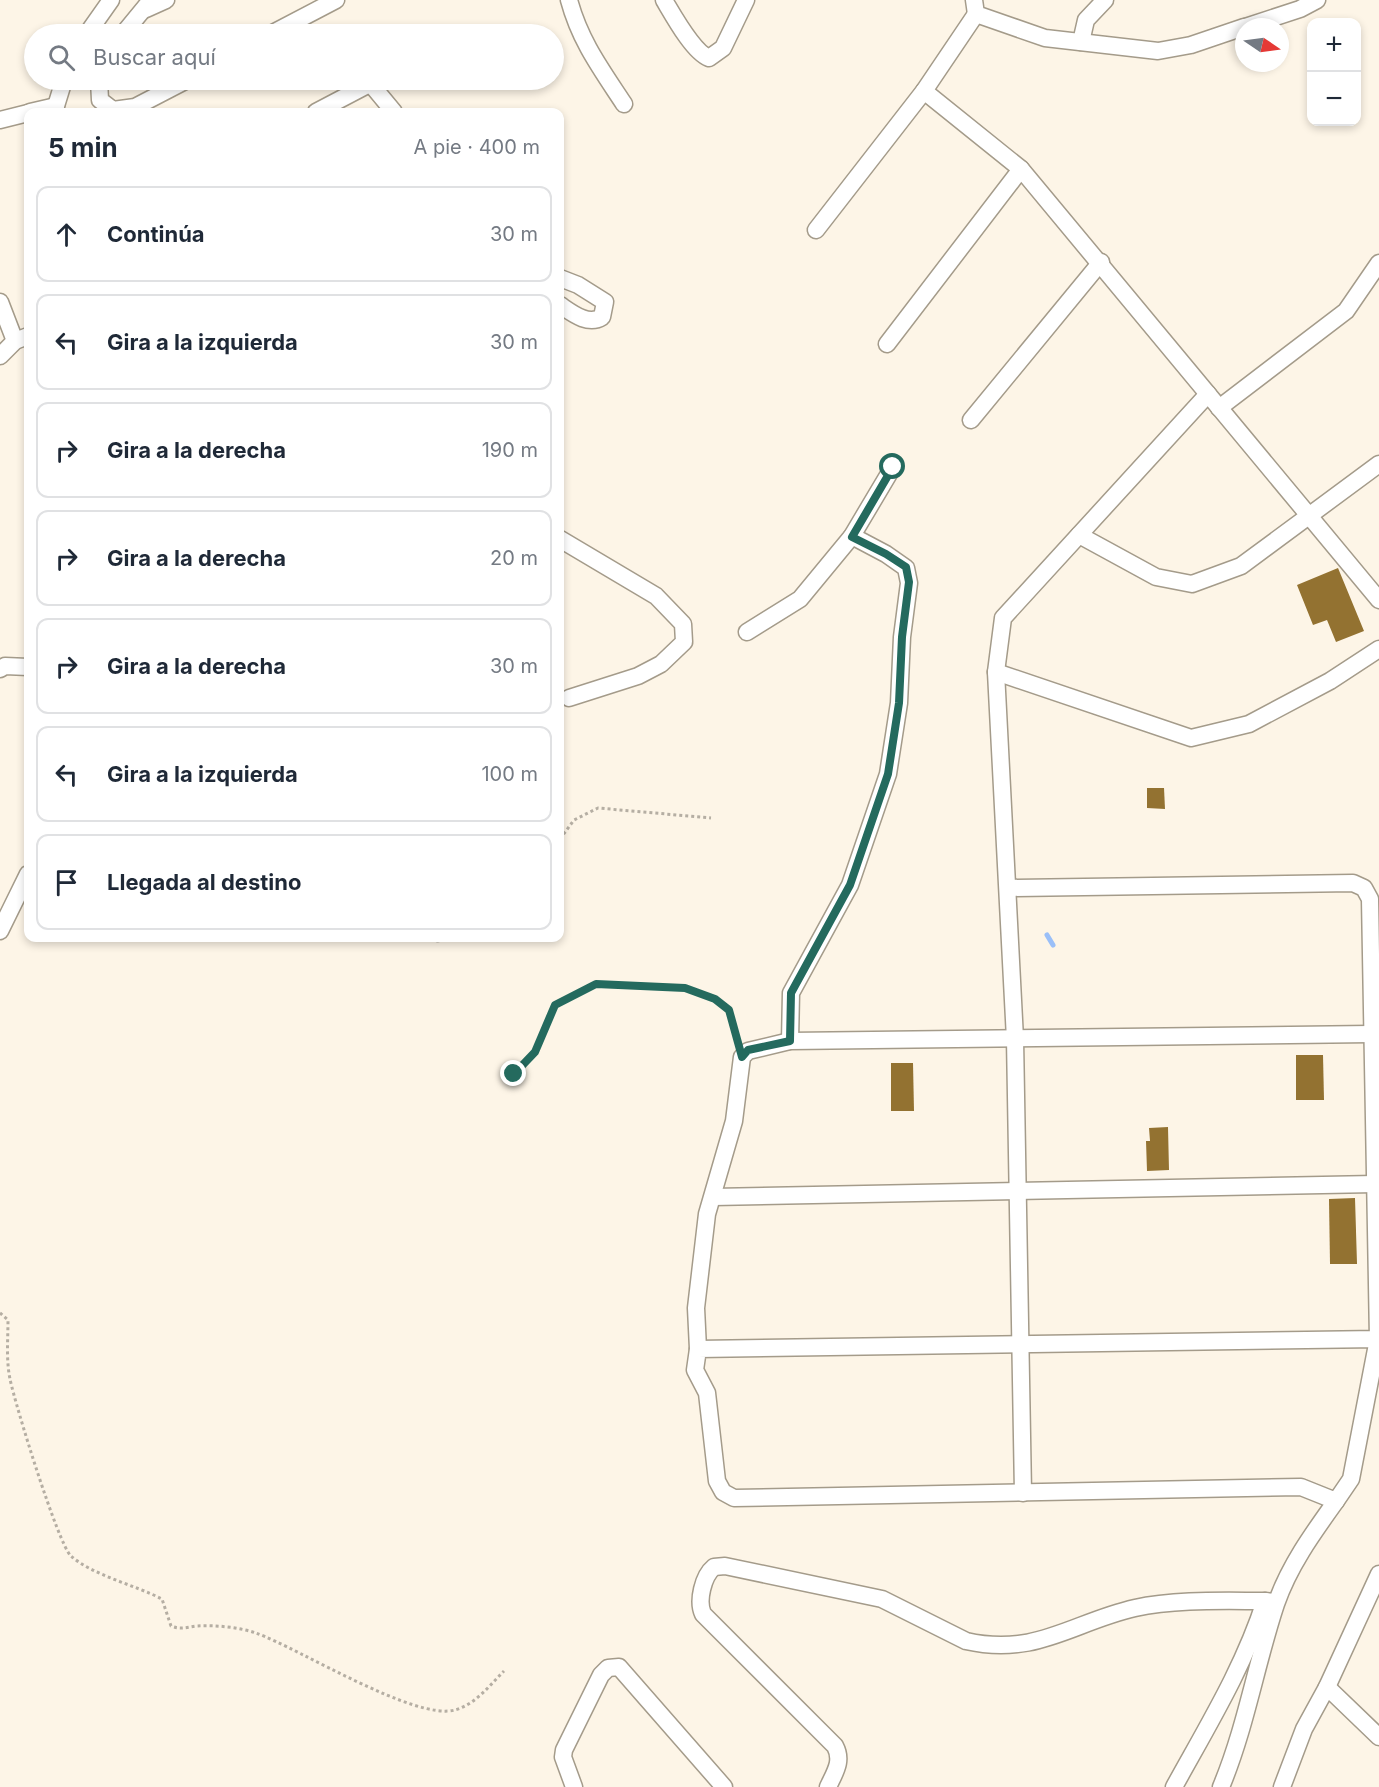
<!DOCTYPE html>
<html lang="es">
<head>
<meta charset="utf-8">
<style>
	:root { --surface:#fff; --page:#f6f6f7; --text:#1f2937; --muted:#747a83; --line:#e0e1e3 }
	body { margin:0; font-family:Inter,sans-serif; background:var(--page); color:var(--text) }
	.controls { position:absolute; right:18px; top:18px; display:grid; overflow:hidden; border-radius:12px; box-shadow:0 3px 9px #0003 }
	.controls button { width:54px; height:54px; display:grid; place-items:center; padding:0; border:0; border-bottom:2px solid var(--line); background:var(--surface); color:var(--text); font:30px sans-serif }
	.compass { position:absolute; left:1235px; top:18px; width:54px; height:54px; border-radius:50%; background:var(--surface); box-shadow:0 3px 9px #0003; rotate:103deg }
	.stop { position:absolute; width:18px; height:18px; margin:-14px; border:4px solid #246a5e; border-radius:50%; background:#fff }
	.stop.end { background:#246a5e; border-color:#fff; box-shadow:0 2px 6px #0008 }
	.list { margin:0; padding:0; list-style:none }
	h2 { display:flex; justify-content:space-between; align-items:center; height:78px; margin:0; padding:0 24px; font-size:26px }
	h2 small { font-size:20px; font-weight:400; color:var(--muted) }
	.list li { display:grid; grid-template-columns:39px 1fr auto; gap:18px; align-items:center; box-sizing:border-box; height:96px; margin:0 12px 12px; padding:0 12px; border:2px solid var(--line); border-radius:12px }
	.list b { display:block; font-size:22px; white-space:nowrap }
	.list em { font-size:20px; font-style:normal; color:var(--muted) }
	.icon { flex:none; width:33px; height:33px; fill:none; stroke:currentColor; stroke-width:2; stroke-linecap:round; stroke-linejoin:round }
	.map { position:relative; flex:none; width:1379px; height:1787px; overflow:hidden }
	.search { position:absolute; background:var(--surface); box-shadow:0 3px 9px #0003; left:24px; top:24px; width:540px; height:66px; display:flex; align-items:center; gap:15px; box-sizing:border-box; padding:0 21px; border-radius:33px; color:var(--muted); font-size:22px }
	.panel { position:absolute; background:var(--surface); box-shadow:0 3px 9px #0003; left:24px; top:108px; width:540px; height:834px; border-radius:12px }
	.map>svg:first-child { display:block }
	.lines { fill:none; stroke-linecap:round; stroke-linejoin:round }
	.stream { stroke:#9abff8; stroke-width:5 }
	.building { fill:#937231 }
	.minor-casing { stroke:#a49b8a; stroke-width:19 }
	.path { stroke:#b5aea3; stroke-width:3; stroke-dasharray:3 3; stroke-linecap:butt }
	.minor { stroke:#fff; stroke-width:16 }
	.route { stroke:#246a5e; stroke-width:8 }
</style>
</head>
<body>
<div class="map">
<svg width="1379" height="1787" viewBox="0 0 1379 1787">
	<rect width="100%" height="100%" fill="#fdf5e7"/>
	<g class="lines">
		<polyline class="stream" points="1047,935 1053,945"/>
	</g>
	<g class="building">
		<polygon points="1338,568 1364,631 1336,642 1327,620 1313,625 1297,585"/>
		<polygon points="1147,788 1164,788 1165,809 1147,808"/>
		<polygon points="1296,1055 1323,1055 1324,1100 1296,1100"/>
		<polygon points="891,1063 913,1063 914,1111 891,1111"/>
		<polygon points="1168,1127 1169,1170 1147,1171 1146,1141 1150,1141 1149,1128"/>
		<polygon points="1355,1198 1357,1264 1330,1264 1329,1199"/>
	</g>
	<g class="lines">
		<defs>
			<g id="minor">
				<path d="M569,0C580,41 601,69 624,104"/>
				<path d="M664,0C673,15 693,52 709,58L723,48L746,0"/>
				<polyline points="974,0 976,14 1045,38 1158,51 1191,45 1244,27"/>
				<polyline points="146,9 166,0"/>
				<polyline points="1245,27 1300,9 1317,0"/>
				<polyline points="87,34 111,0"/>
				<polyline points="123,34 151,0"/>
				<polyline points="271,34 336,0"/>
				<polyline points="1081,42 1086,20 1105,0"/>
				<polyline points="99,80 100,100 113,110 135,107 187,80"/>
				<polyline points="370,83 394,112"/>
				<polyline points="924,91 1021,169 1379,600"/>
				<polyline points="56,106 64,80"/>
				<polyline points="30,112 56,106"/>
				<polyline points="316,112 377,80"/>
				<polyline points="0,120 28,113"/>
				<polyline points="816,230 924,91 976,14"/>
				<path d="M560,278L578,285L605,302L602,317C588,326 572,313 560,305"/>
				<polyline points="0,302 15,341"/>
				<polyline points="887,344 1021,169"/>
				<polyline points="0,356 15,341 28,336"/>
				<polyline points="1219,408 1346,311 1379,263"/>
				<polyline points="971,420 1101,262"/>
				<polyline points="1079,535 1156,577 1192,584 1241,566 1379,464"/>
				<polyline points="560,539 656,596 683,624 684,642 661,664 638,676 569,698"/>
				<polyline points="747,632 800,599 852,536 893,467"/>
				<polyline points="0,669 5,666 28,667"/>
				<polyline points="996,672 1191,738 1249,724 1330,681 1379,649"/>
				<polyline points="1008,888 1353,883 1364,888 1370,899 1378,1339 1351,1479 1336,1501 1301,1487 734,1498 723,1492 717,1481 707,1393 695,1370 698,1349 1378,1339"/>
				<polyline points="0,931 28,874"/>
				<polyline points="790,1041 791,993 850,885 888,774 899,703 902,637 909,583 906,568 886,554 852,536"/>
				<polyline points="713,1197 1375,1184"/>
				<polyline points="698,1349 696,1308 707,1214 734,1121 742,1057 748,1051 790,1041 1371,1034"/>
				<polyline points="1023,1493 1015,1039 996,672 1003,618 1208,394"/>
				<polyline points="1327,1687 1379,1737"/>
				<polyline points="574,1787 563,1757 564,1750 601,1675 608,1668 619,1667 724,1787"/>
				<path d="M828,1787C835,1772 843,1761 835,1746L703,1614C697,1601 703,1576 714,1567L725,1566L882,1599L966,1641C1036,1657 1073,1622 1135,1608C1175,1599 1224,1601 1265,1601"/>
				<path d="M1174,1787C1207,1727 1244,1667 1265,1601L1273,1602"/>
				<path d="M1221,1787C1246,1727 1256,1664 1276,1604C1289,1566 1313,1533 1336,1501"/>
				<polyline points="1282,1787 1304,1729 1327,1687 1379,1574"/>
			</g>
		</defs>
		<use href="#minor" class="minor-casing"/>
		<g class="path">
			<polyline points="560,839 574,820 598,808 711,818"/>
			<polyline points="431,938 437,941 457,938"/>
			<polyline points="514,1074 535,1052 555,1005 596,984 685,988 715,999 729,1010 738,1040"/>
			<path d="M0,1313L8,1320C8,1339 6,1360 10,1379C15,1404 58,1544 71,1556C92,1575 135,1585 162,1599L171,1626C181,1630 187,1627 197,1626C216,1625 238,1627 256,1633C300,1649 415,1721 455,1710C476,1704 489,1686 504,1671"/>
		</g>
		<use href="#minor" class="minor"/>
	</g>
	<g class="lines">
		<polyline class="route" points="514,1074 535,1052 555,1005 596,984 685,988 715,999 729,1010 742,1057 748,1050 790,1041 791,993 850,885 888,774 899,703 902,637 909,582 906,567 886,554 852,537 893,467"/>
	</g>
</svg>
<div class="controls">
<button>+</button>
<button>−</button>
</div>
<svg class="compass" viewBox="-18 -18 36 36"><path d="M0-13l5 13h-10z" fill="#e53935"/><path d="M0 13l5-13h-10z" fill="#747a83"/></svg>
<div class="stop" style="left:893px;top:467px"></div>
<div class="stop end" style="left:514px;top:1074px"></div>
<div class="search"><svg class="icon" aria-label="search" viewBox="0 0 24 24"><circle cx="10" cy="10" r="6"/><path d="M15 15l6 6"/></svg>Buscar aquí</div>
<section class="panel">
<h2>5 min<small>A pie · 400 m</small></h2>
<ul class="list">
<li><svg class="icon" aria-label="ahead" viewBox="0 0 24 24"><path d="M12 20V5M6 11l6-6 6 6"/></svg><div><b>Continúa</b></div><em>30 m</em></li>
<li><svg class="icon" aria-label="left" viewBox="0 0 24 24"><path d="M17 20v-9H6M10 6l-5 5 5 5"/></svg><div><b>Gira a la izquierda</b></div><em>30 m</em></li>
<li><svg class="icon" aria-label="right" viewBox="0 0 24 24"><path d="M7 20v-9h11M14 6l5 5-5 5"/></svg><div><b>Gira a la derecha</b></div><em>190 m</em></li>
<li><svg class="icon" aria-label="right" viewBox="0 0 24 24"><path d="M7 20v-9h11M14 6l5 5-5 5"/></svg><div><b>Gira a la derecha</b></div><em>20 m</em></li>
<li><svg class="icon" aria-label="right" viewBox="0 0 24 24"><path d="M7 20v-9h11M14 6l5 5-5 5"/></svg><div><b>Gira a la derecha</b></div><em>30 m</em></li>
<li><svg class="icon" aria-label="left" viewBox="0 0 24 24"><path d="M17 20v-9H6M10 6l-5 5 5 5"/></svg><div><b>Gira a la izquierda</b></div><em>100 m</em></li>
<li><svg class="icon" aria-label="arrive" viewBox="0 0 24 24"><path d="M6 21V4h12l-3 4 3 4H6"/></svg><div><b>Llegada al destino</b></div></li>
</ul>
</section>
</div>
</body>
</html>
